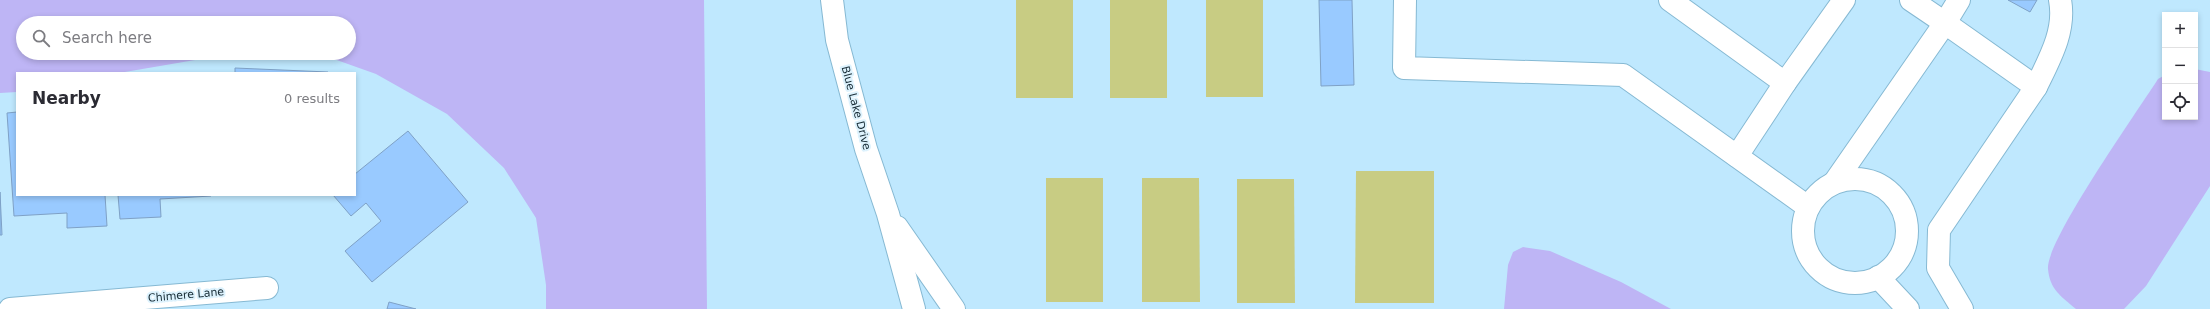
<!DOCTYPE html>
<html lang="en">
<head>
<meta charset="utf-8">
<style>
	:root { --surface:#fff; --page:#f7f7f7; --text:#2b2b33; --muted:#7c7c81; --line:#e1e1e2 }
	body { margin:0; font-family:"DejaVu Sans",sans-serif; background:var(--page); color:var(--text) }
	.controls { position:absolute; right:12px; top:12px; display:grid; overflow:hidden; border-radius:0px; box-shadow:0 2px 6px #0003 }
	.controls button { width:36px; height:36px; display:grid; place-items:center; padding:0; border:0; border-bottom:1px solid var(--line); background:var(--surface); color:var(--text); font:20px sans-serif }
	.list { margin:0; padding:0; list-style:none }
	h2 { display:flex; justify-content:space-between; align-items:center; height:52px; margin:0; padding:0 16px; font-size:17px }
	h2 small { font-size:13px; font-weight:400; color:var(--muted) }
	.icon { flex:none; width:22px; height:22px; fill:none; stroke:currentColor; stroke-width:2; stroke-linecap:round; stroke-linejoin:round }
	.map { position:relative; flex:none; width:2210px; height:309px; overflow:hidden }
	.search { position:absolute; background:var(--surface); box-shadow:0 2px 6px #0003; left:16px; top:16px; width:340px; height:44px; display:flex; align-items:center; gap:10px; box-sizing:border-box; padding:0 14px; border-radius:22px; color:var(--muted); font-size:15px }
	.panel { position:absolute; background:var(--surface); box-shadow:0 2px 6px #0003; left:16px; top:72px; width:340px; height:124px; border-radius:0px }
	.map>svg:first-child { display:block }
	.green { fill:#c8cc83 }
	.water { fill:#beb5f5 }
	.building { fill:#99caff; stroke:#7fa1c6 }
	.lines { fill:none; stroke-linecap:round; stroke-linejoin:round }
	.minor-casing { stroke:#86b9d3; stroke-width:24 }
	.minor { stroke:#fff; stroke-width:22 }
	.labels { text-anchor:middle; dominant-baseline:central; stroke-width:4; stroke-linejoin:round; paint-order:stroke }
	.street-label { font-size:11px; fill:#162b35; stroke:#ddf2fd }
</style>
</head>
<body>
<div class="map">
<svg width="2210" height="309" viewBox="0 0 2210 309">
	<rect width="100%" height="100%" fill="#bfe8fe"/>
	<g class="green">
		<rect x="1016" y="0" width="57" height="98"/>
		<rect x="1110" y="0" width="57" height="98"/>
		<rect x="1206" y="0" width="57" height="97"/>
		<polygon points="1356,171 1434,171 1434,303 1355,303"/>
		<rect x="1046" y="178" width="57" height="124"/>
		<polygon points="1142,178 1199,178 1200,302 1142,302"/>
		<polygon points="1237,179 1294,179 1295,303 1237,303"/>
	</g>
	<g class="water">
		<polygon points="0,0 704,0 707,309 546,309 546,285 536,218 504,168 447,114 376,74 317,53 349,53 349,23 23,23 23,53 236,53 119,73 17,73 17,92 0,93"/>
		<path d="M2195,69L2210,72V186L2146,286L2124,309H2076C2061,296 2050,290 2048,269C2045,242 2139,109 2158,79L2165,75V117H2195Z"/>
		<polygon points="1523,247 1550,251 1621,282 1671,309 1504,309 1508,265 1513,252"/>
	</g>
	<g class="building">
		<polygon points="1319,0 1352,0 1354,85 1321,86"/>
		<polygon points="2008,0 2037,0 2030,12"/>
		<polygon points="235,68 328,72 328,73 235,73"/>
		<polygon points="17,112 17,195 105,195 107,226 67,228 67,213 14,216 7,113"/>
		<polygon points="408,131 468,202 372,282 345,251 381,221 366,203 351,216 333,195 355,195 355,174"/>
		<polygon points="0,192 2,235 0,235"/>
		<polygon points="118,195 211,195 211,196 160,199 161,217 120,219"/>
		<polygon points="389,302 416,309 387,309"/>
	</g>
	<g class="lines">
		<defs>
			<g id="minor">
				<polyline points="832,0 837,40 866,149 888,214 914,309"/>
				<polyline points="1405,0 1404,68 1623,75 1808,207"/>
				<polyline points="1670,0 1785,83 1737,156"/>
				<polyline points="1911,0 1945,23 1959,0"/>
				<polyline points="1785,83 1844,0"/>
				<path d="M2036,87C2049,60 2066,31 2060,0"/>
				<circle cx="1855" cy="231" r="52"/>
				<polyline points="1834,183 1945,23 2036,87 1939,230 1938,268 1962,309"/>
				<polyline points="897,227 954,309"/>
				<polyline points="1878,277 1908,309"/>
				<polyline points="10,309 267,288"/>
			</g>
		</defs>
		<use href="#minor" class="minor-casing"/>
		<use href="#minor" class="minor"/>
	</g>
	<g class="labels">
		<g class="street-label">
			<text transform="translate(856 108) rotate(75)">Blue Lake Drive</text>
			<text transform="translate(186 295) rotate(-5)">Chimere Lane</text>
		</g>
	</g>
</svg>
<div class="controls">
<button>+</button>
<button>−</button>
<button><svg class="icon" aria-label="locate" viewBox="0 0 24 24"><circle cx="12" cy="12" r="6"/><path d="M12 2v4M12 18v4M2 12h4M18 12h4"/></svg></button>
</div>
<div class="search"><svg class="icon" aria-label="search" viewBox="0 0 24 24"><circle cx="10" cy="10" r="6"/><path d="M15 15l6 6"/></svg>Search here</div>
<section class="panel">
<h2>Nearby<small>0 results</small></h2>
<ul class="list">
</ul>
</section>
</div>
</body>
</html>
